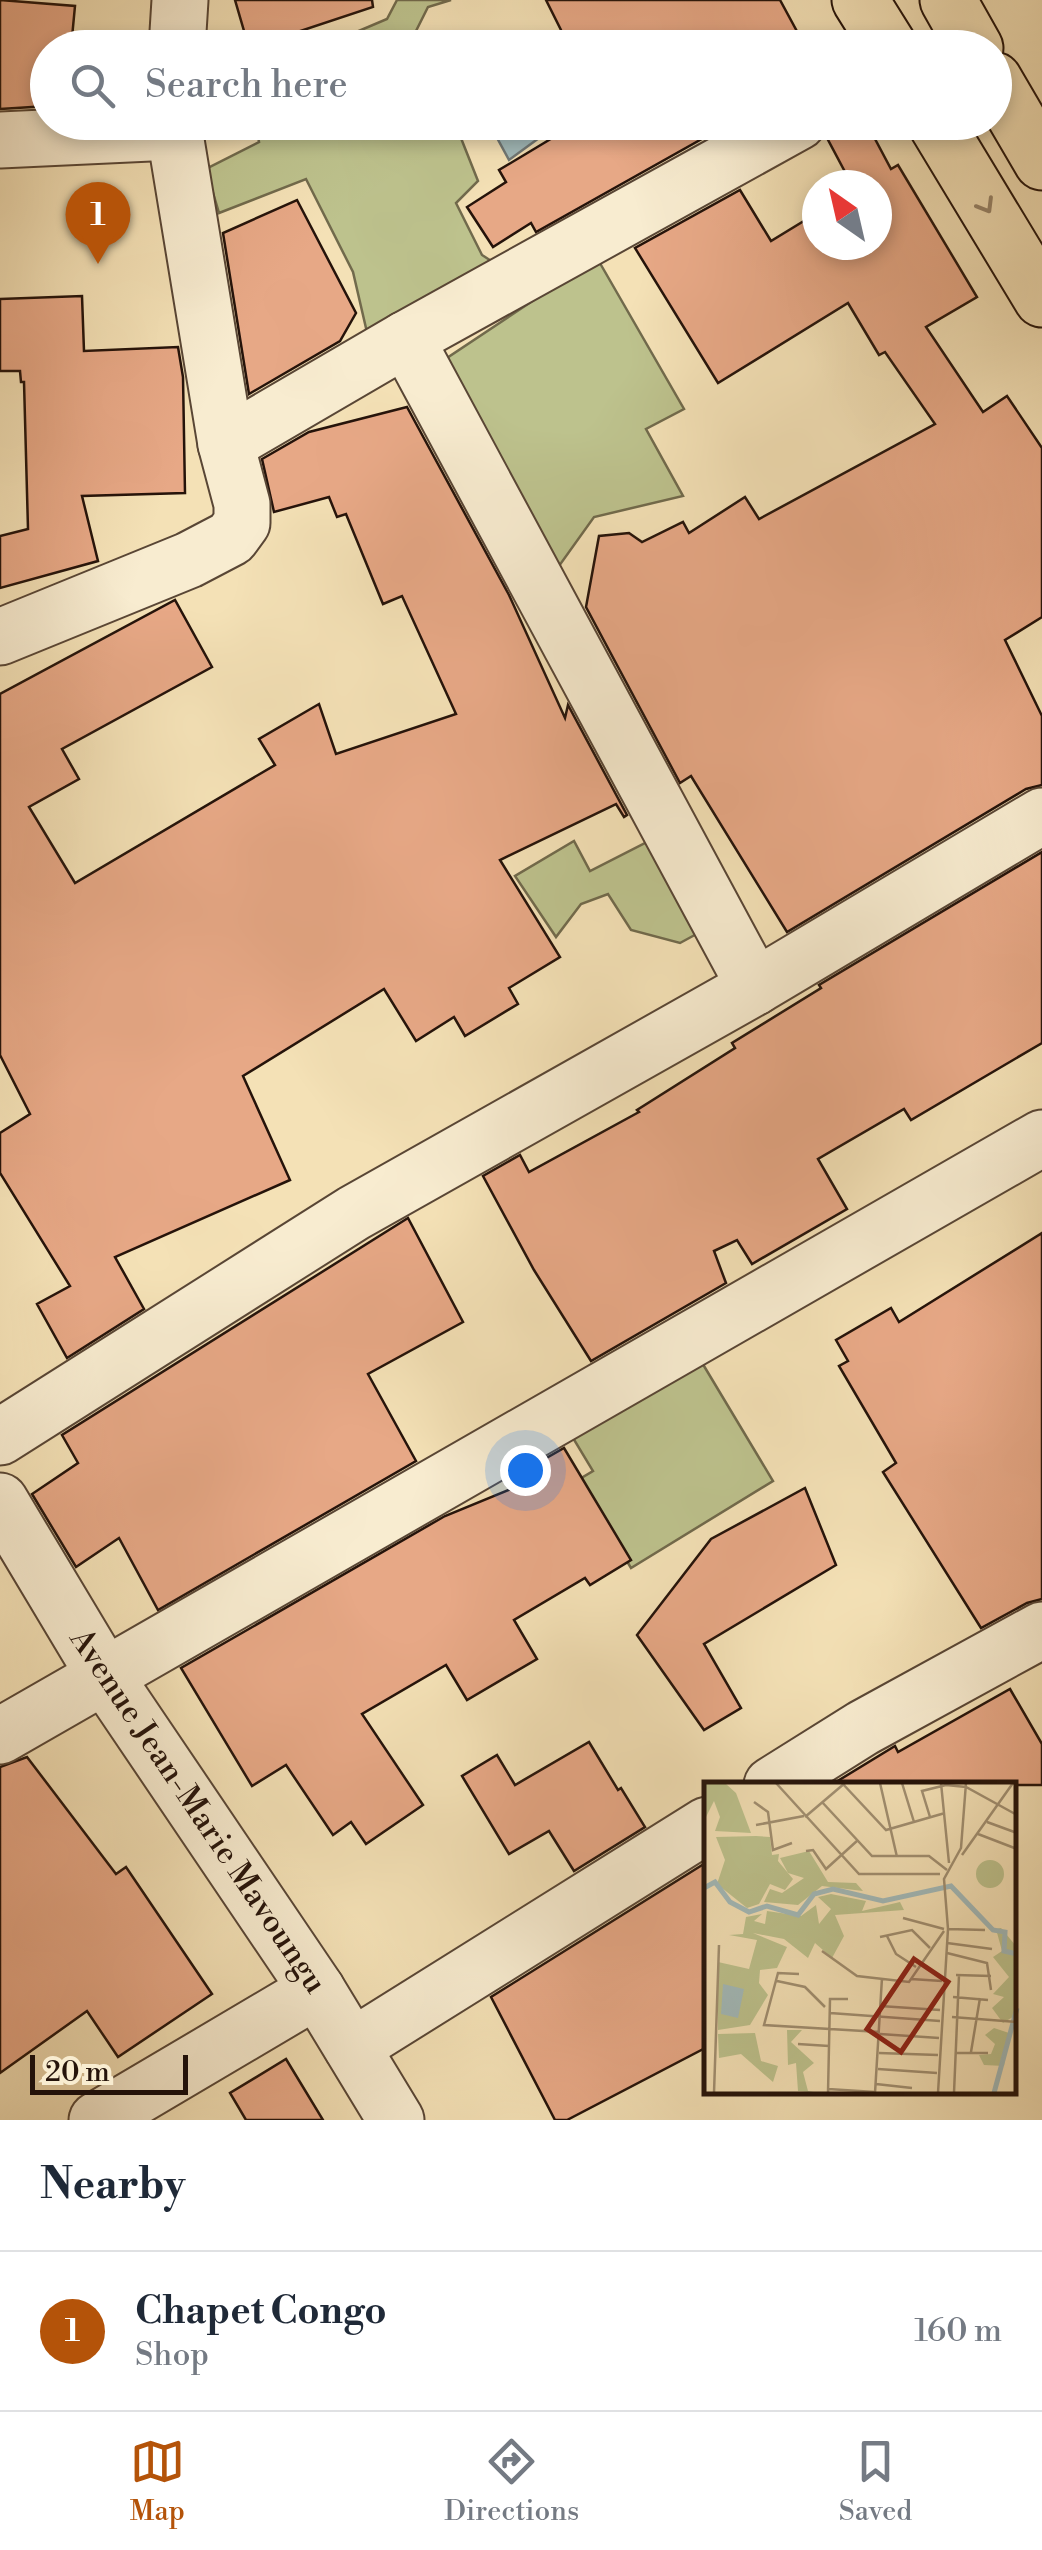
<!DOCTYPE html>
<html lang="en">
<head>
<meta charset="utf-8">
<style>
	:root { --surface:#fff; --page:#f6f6f7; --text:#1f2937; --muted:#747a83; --line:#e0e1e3; --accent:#b45309 }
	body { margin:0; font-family:"Libre Bodoni",serif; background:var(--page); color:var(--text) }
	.compass { position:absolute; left:802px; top:170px; width:90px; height:90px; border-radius:50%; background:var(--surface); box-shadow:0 5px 15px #0003; rotate:326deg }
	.scale { position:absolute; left:30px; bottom:25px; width:158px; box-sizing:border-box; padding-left:10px; border:5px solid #25130a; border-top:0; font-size:28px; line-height:35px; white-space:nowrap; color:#25130a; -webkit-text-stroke:8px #f8ecd0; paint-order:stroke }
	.you { position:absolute; left:525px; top:1470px; width:35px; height:35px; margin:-25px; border:8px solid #fff; border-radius:50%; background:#1a73e8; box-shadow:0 0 0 15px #1a73e833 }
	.badge { display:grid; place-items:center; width:65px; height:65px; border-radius:50%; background:var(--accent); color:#fff; font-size:32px; font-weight:700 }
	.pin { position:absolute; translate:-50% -82px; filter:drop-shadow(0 2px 5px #0008) }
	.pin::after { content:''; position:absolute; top:52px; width:35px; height:30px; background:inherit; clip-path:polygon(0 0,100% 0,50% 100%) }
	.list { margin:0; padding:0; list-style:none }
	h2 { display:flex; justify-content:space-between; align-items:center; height:130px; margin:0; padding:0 40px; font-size:42px }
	h2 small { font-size:32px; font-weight:400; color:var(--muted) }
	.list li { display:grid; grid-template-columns:65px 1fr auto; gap:30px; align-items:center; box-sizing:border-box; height:160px; padding:0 40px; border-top:2px solid var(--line) }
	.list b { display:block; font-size:38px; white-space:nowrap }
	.list p { margin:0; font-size:32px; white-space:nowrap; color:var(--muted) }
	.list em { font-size:32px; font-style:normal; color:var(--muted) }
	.icon { flex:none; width:55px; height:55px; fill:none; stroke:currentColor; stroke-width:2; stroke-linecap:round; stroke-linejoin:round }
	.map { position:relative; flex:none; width:1042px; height:2120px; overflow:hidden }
	.search { position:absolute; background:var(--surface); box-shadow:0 5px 15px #0003; left:30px; right:30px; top:30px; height:110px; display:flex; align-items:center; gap:25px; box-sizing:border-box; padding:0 35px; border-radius:55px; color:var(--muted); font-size:38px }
	.sheet { height:290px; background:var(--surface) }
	nav { display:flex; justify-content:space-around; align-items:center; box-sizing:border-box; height:140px; border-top:2px solid var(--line); background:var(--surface); font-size:28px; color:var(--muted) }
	nav a { display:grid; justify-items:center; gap:5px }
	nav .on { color:var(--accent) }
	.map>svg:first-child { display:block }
	.green { fill:#bdc28d; stroke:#716a4c; stroke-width:2.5 }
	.water { fill:#a2baba; stroke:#707774; stroke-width:2.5 }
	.building { fill:#e7a886; stroke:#25130a; stroke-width:2.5 }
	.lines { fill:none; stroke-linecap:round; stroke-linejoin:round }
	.street-casing { stroke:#594635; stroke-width:59 }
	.highway-casing { stroke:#25130a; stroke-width:59 }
	.street { stroke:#f8ecd0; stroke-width:55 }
	.highway { stroke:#f4e1b6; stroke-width:55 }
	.oneway { stroke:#978469 }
	.labels { text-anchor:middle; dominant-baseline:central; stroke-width:8; stroke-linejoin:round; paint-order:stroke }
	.street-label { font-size:32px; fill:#25130a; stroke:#f8ecd0 }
	.inset-river { fill:none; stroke:#a2baba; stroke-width:5 }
	.inset-road { fill:none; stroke:#a18f71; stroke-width:2.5 }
	.view { fill:#8f2418; fill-opacity:0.15; stroke:#8f2418; stroke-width:5 }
	.inset-edge { fill:none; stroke:#25130a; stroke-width:5 }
</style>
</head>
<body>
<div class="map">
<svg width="1042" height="2120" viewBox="0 0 1042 2120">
	<rect width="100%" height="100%" fill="#f4e1b6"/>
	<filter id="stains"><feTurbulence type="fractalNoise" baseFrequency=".002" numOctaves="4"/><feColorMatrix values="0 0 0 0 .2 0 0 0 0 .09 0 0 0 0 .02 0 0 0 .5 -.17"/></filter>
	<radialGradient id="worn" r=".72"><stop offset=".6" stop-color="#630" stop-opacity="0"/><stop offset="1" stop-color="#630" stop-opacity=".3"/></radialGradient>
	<g class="green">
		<polygon points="397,0 451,0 428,7 414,35 420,47 321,47 387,19"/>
		<polygon points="256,123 455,123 478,181 456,203 482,255 508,272 369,341 353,272 306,179 219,213 206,169 259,142"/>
		<polygon points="597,258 684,409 646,429 683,496 594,517 554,573 441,362"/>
		<polygon points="659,836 713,925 680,943 631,930 608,894 581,904 556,937 515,876 574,841 590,871"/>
		<polygon points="701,1361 773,1481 631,1568 578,1480 593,1471 573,1438"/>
	</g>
	<polygon class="water" points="489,123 527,123 539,138 509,160"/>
	<g class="building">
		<polygon points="0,0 75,6 71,48 48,48 48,106 0,109"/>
		<polygon points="235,0 372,0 373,7 249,48"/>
		<polygon points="546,0 780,0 806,48 570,48"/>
		<polygon points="579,122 712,122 702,127 707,136 536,232 531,223 493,247 467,207 506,182 499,170"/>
		<polygon points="829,122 866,122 891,169 898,165 977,297 926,327 983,412 1007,396 1042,448 1042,617 1005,640 1042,716 1042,785 1026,789 787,932 691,776 680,783 586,607 599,536 629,533 642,542 683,522 689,533 745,497 759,519 935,424 885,352 879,355 848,303 718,383 635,248 740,190 771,241 817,213 817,245 877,245 877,185 852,185 826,136"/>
		<polygon points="297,200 356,313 340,341 249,394 223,233"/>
		<polygon points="82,296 84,351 178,347 183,377 185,493 82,496 98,561 0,588 0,536 28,529 24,382 21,382 20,371 0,371 0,299"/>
		<polygon points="407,407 509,595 565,718 568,705 627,815 624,817 616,804 500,860 560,957 509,988 518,1004 465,1036 454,1017 416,1041 384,989 243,1076 290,1180 115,1257 144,1309 67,1358 37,1304 70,1286 0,1173 0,1133 30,1114 0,1055 0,694 175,600 212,667 62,749 79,779 29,807 75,883 275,765 259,739 319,704 336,754 456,714 402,596 383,604 346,514 337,517 329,497 274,512 262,459 309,432"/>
		<polygon points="1042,852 1042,1043 911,1120 904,1109 818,1159 847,1209 752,1264 737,1240 714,1251 726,1283 591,1361 534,1270 483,1176 520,1155 529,1172 639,1112 637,1110 735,1048 732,1043 821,988 819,985"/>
		<polygon points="408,1218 463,1322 368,1374 416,1461 158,1610 119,1538 76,1567 32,1494 78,1463 62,1435"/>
		<polygon points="1042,1233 1042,1599 1027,1603 981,1628 883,1472 896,1463 839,1366 848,1361 836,1340 891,1308 899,1322"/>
		<polygon points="564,1448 631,1560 590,1585 585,1578 514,1620 537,1659 467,1700 446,1665 362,1714 423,1805 366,1844 351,1822 333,1835 286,1765 252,1786 181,1668 445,1516 528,1482 522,1472"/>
		<polygon points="805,1488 836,1565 704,1644 741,1708 704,1730 637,1635 711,1539"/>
		<polygon points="1010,1689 1042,1744 1042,1785 831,1785 895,1746 898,1752"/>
		<polygon points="589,1742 618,1790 621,1788 645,1827 574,1871 549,1831 509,1854 462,1776 497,1755 515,1785"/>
		<polygon points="27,1757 116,1874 126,1867 212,1994 118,2057 87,2011 0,2073 0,1767"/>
		<polygon points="707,1862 707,2047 567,2120 555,2120 491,1997"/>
		<polygon points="286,2059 323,2120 246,2120 230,2093"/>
	</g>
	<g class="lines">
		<defs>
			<g id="street">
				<polyline points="177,48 180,0"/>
				<polyline points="0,140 172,132"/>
				<polyline points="406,339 755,987"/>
				<polyline points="226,444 406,339 798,122"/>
				<polyline points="0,637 189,560 231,538 242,523 242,504 226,444 173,122"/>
				<polyline points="0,1437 354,1213 755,987 1042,816"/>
				<polyline points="0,1501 106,1678 317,1990 396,2120"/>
				<polyline points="0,1736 1042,1138"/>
				<polyline points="772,1785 863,1728 1042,1630"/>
				<polyline points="352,2047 707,1825"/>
				<polyline points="97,2120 317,1990"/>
			</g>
			<g id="highway">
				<polyline points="860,0 890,48"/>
				<polyline points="948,0 975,48"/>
				<polyline points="994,80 1042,162"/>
				<polyline points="935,122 1042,299"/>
			</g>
		</defs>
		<use href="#street" class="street-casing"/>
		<use href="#highway" class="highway-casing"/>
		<use href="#street" class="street"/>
		<use href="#highway" class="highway"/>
	</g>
	<defs><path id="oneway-chevron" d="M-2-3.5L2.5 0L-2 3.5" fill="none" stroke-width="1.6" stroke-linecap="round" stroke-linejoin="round" transform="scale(2.5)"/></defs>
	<use class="oneway" href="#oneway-chevron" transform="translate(986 206) rotate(59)"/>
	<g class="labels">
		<g class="street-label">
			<text transform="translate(198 1811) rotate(56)">Avenue Jean-Marie Mavoungu</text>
		</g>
	</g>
	<g transform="translate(704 1782)">
		<rect width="312" height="312" fill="#f4e1b6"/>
		<path d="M105,69L124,100L152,101L159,109L118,104L94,123L60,120L66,107L78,111L100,96L84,91L76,76ZM272 92a14 14 0 1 1 28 0a14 14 0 1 1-28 0ZM127,112L162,119L158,129L196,120L200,128L131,133L140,154L128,176L111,161L104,176L80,157L49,151L83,165L73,186L56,188L55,201L64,213L46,243L14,248V180L45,187L53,158L25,153L39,152L42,135L58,132L50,139L61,142L63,129L97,134L112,123L115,142L127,127L114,115ZM290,246L305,251L300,284L280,283L275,273L287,272L291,262L281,253ZM83,248H98L87,260L110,281L99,290L104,309L115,311L94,309L92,281L84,283ZM51,251L57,279L74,284L69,300L37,272L15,276L14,252Z" fill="#bdc28d"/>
		<path d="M0,1L22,2L32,11L47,51L11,49L16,35L10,19L0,39Z" fill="#bdc28d"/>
		<path d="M52,54L66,55L68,73L75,72L74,79L89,97L81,108L66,102L55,122L43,126L13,102L21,78L12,55ZM297,146L312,164V233L299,241L288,226L300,215L289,212L305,195L289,175L298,169L292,147Z" fill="#bdc28d"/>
		<path d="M19,202L40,207L34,236L17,232Z" fill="#a2baba"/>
		<path class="inset-river" d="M0,106L11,100L26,120L45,130L63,124L94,133L110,112L129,107L179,119L247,104L289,148L301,150L300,169L313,172M290,311L313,226"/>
		<path class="inset-road" d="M72,1L155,92H236M138,1L182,48L241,31M176,1L193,75M198,1L210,40M237,1L245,81M50,20L64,30L69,68L88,61M118,20L168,74H225L243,88M101,35L141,1M226,35L218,9L242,3L262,5L313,33M283,40L313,51M52,43L100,34M274,52L313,67M102,69L109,68L122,87L154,58M258,73L309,1M199,136L240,147M244,147L281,148M183,154L192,172L212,185M176,155L208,148L226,166M243,161L288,167M118,169L153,194L205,200L240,149M243,171L283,181L287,208M95,192L74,191L60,243L176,250M252,193L287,194M207,197L238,199M73,199L101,205L121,225M249,215L284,218M176,224L236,228M126,231L236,239M248,235L313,240M176,252L235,256M94,262L125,264M267,270L276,216M175,271L234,273M252,271H284M174,287L233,291M172,302L208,306M124,307L171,310M10,311L15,163M124,311L126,217H144M171,311L178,196M234,311L244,147L240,97L257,66L262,1M250,311L255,193"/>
		<path class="view" d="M210,177L244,200L197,270L163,247Z"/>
		<rect width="312" height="312" class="inset-edge"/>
	</g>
	<rect width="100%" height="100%" filter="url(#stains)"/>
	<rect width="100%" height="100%" fill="url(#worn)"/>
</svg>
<svg class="compass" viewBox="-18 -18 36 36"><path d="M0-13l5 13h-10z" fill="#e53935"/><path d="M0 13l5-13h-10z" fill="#747a83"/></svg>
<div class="scale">20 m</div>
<div class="you"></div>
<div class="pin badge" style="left:98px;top:264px">1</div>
<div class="search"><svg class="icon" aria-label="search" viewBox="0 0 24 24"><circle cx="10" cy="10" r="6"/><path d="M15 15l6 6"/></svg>Search here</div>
</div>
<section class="sheet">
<h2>Nearby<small></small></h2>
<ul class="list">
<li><span class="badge">1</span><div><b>Chapet Congo</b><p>Shop</p></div><em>160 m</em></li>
</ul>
</section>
<nav>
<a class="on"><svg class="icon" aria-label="map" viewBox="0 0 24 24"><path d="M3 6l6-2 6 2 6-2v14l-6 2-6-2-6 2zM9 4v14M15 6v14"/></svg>Map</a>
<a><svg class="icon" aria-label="directions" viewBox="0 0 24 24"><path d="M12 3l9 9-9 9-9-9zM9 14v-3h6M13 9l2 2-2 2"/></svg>Directions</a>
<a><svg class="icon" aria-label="saved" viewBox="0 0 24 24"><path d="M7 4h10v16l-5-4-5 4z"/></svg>Saved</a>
</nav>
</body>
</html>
